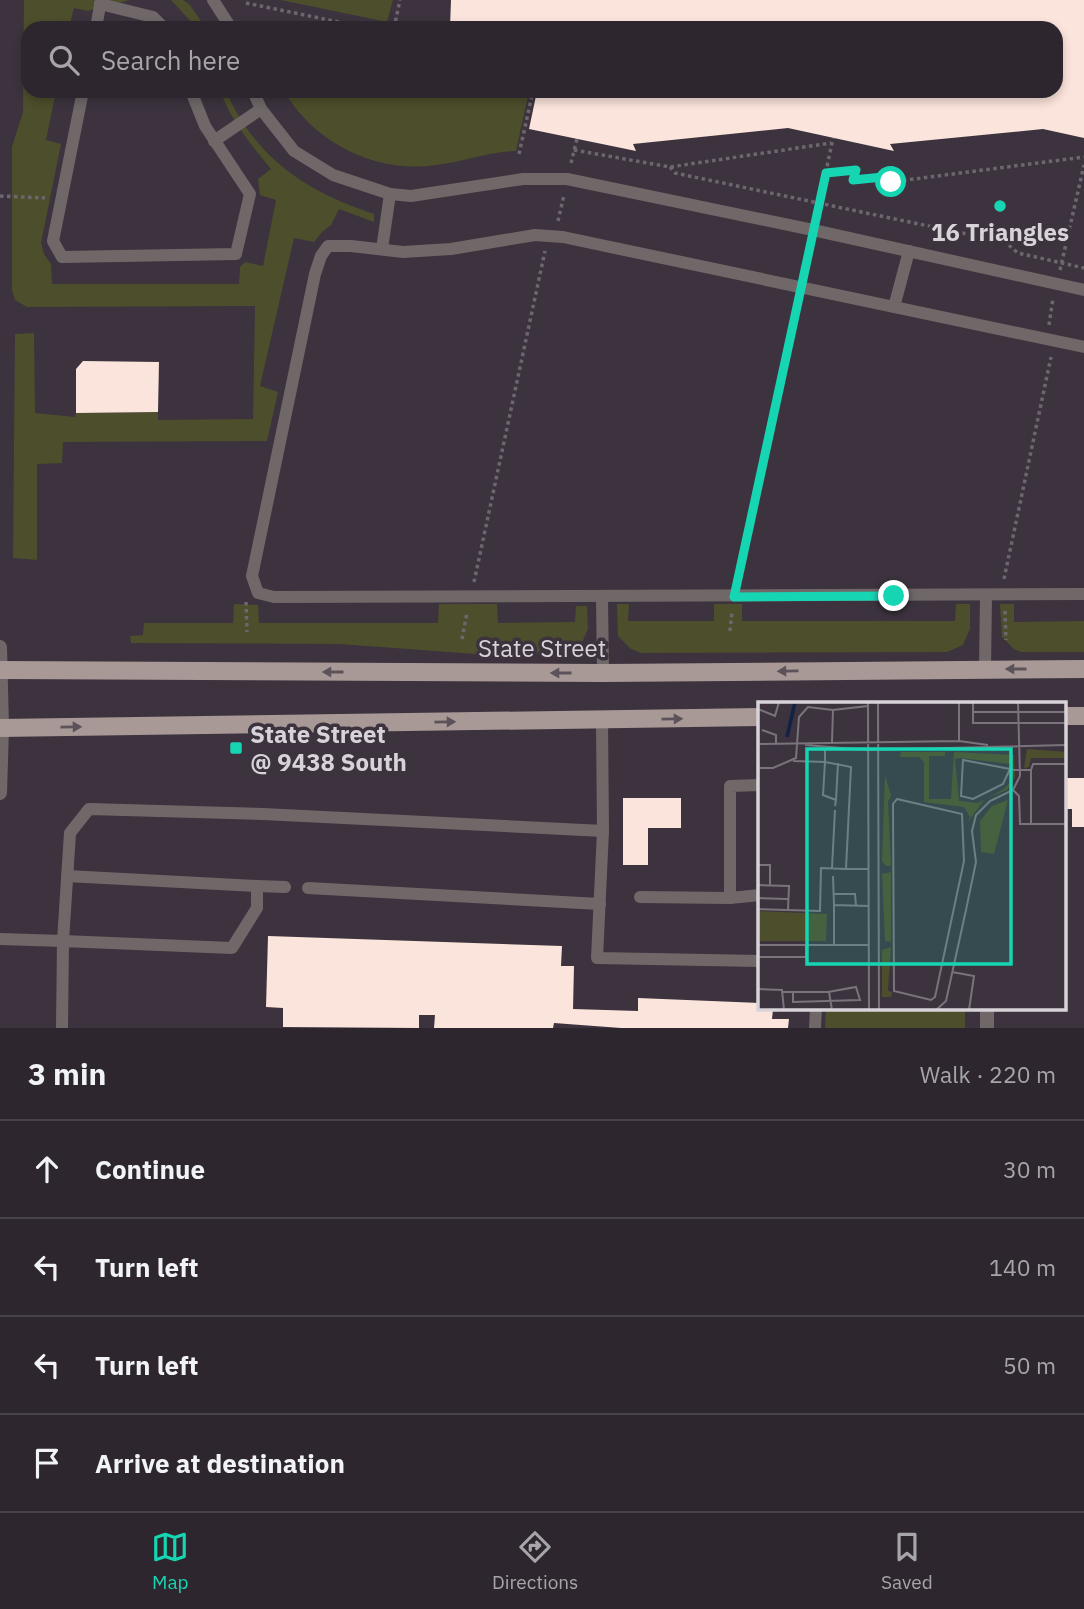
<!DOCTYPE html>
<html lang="en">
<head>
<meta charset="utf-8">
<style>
	:root { --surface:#2d262e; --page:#352e36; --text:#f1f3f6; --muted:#a7a5aa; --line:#48434a; --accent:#16d5b3 }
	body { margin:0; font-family:"IBM Plex Sans",sans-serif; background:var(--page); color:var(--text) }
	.stop { position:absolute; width:21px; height:21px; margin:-16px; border:5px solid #16d5b3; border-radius:50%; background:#fff }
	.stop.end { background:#16d5b3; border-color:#fff; box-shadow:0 2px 7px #0008 }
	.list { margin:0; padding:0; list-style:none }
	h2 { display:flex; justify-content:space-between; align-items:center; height:91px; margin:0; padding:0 28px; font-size:30px }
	h2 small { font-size:23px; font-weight:400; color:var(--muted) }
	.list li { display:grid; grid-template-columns:46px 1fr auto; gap:21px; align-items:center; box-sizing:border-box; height:98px; padding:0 28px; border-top:2px solid var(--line) }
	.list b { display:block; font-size:26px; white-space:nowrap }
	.list em { font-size:23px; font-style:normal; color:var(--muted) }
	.icon { flex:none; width:38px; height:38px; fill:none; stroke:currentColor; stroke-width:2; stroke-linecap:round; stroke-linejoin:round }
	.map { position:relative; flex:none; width:1084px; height:1028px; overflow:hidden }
	.search { position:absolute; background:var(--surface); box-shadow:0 4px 10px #0003; left:21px; right:21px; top:21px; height:77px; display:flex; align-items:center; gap:18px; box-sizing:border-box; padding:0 24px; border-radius:21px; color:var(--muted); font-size:26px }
	.sheet { height:483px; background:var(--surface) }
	nav { display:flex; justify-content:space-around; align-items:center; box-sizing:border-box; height:98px; border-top:2px solid var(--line); background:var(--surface); font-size:19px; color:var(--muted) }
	nav a { display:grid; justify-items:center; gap:4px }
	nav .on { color:var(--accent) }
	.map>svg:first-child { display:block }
	.green { fill:#4d4e2b }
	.building { fill:#fbe4db }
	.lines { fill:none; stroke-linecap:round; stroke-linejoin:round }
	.path { stroke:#6d666f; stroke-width:3.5; stroke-dasharray:3.5 3.5; stroke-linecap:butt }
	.service { stroke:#706868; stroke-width:12 }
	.minor { stroke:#706868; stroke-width:14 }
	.tertiary { stroke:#706868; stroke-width:14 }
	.primary { stroke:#a89997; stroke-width:18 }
	.oneway { fill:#5c5259 }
	.route { stroke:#16d5b3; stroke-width:9 }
	.poi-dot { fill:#16d5b3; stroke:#3c333e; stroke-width:2.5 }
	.labels { text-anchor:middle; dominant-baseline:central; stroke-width:7; stroke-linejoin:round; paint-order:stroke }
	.poi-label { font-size:24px; font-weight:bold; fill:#d8d3d9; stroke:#3c333e }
	.street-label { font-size:24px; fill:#d8d3d9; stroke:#3c333e }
	.inset-river { fill:none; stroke:#112245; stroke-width:3.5 }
	.inset-road { fill:none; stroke:#7a737c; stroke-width:2 }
	.view { fill:#16d5b3; fill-opacity:0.15; stroke:#16d5b3; stroke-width:3.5 }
	.inset-edge { fill:none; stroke:#d8d3d9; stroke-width:3.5 }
</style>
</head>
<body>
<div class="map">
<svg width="1084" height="1028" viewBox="0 0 1084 1028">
	<rect width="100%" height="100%" fill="#3c333e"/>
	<g class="green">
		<path d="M24,0H130L88,11L74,8L69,28H28V91H56L46,140L61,144L41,243L44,254L51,264L52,284H239L240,267L245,262L263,266L276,200L260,195L258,179L271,169C251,145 231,120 220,91H226C255,158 307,192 374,214V222L339,209L331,225L322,232L314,242L294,238L260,386L278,392L267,441L63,442L62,463L37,464V560L13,558L15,334L34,333L35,413L75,417L76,413L158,412V420L253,419L255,306L27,307L15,300L12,290V147L23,112Z"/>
		<polygon points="171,0 183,0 189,4 206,28 197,28"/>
		<polygon points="281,0 393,0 387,22"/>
		<path d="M284,91H529L516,151C488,152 463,162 436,165C376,174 314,143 284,91Z"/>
		<polygon points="234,604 258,605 259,623 438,623 439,604 497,604 498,623 575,622 576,606 587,606 588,629 580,647 564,653 476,654 339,644 131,643 130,636 143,635 144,623 233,623"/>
		<polygon points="617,604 629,604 628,621 714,621 714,604 742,604 742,621 955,621 956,604 970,604 970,629 963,645 947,652 641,653 631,649 618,636"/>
		<polygon points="1000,604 1014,604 1014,622 1084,621 1084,652 1021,652 1014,649 1002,637"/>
		<polygon points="826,1009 965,1009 965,1028 825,1028"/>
	</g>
	<g class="building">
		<polygon points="451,0 1084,0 1084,138 1043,129 890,144 894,151 788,128 633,144 636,151 529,129 537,91 1056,91 1056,28 456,28 450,27"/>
		<polygon points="83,361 159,362 158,412 76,413 76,369"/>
		<polygon points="1065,778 1084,778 1084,827 1072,827 1072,809 1065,809"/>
		<polygon points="623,798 681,798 681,828 648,828 648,865 623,865"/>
		<polygon points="268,936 562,946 561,966 574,966 573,1009 638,1011 638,998 760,1003 760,1009 773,1009 772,1019 789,1019 788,1028 621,1028 554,1023 553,1028 434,1028 435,1015 419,1015 419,1028 283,1027 283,1008 266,1007"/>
	</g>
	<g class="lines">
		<g class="path">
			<polyline points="246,3 368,28"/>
			<polyline points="394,28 400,0"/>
			<polyline points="574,150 670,167 831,143"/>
			<polyline points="519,154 533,91"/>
			<polyline points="571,163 577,139"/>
			<polyline points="670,167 675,173 1005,242 1018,253 1084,268"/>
			<polyline points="826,173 856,170 854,180 893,176 891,182 1084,157"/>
			<polyline points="0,196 45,198"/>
			<polyline points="817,214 833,138"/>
			<polyline points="558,221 564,195"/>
			<polyline points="1060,270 1084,165"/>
			<polyline points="804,272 810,246"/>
			<polyline points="1049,325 1053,298"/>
			<polyline points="1004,579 1051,357"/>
			<polyline points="736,580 797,304"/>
			<polyline points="474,582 545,251"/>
			<polyline points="246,602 247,632"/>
			<polyline points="1005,611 1006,640"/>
			<polyline points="730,631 732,612"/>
			<polyline points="462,639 467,613"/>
		</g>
		<g class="service">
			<polyline points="213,0 231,28"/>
			<polyline points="100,4 153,17 164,28"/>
			<polyline points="96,28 101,0"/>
			<polyline points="83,91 53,241 62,257 236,254 250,194 205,126 191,91"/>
			<polyline points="253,91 261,109 294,151 333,175 390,194 411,196 523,179 567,179 813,230 1084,290"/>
			<polyline points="214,141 261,109"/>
			<polyline points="382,249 390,194"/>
			<polyline points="894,307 909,251"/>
			<polyline points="1084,347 563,237 535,235 451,249 403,252 351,246 328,246 321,256 315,274 252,576 258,593 274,597 1084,594"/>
			<polyline points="602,597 603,673"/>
			<polyline points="985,669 986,595"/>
			<polyline points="603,831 597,958 760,961"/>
			<polyline points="67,876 257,886"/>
			<polyline points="308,888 600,904"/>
			<polyline points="640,897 730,898 760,895"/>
			<polyline points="730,898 730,786 760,785"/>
			<polyline points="0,939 63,941 70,833 89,809 263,814 603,831 602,720"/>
			<polyline points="62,1028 63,941 232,948 257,908 257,886 285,887"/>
			<polyline points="815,1028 816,1009"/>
		</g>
		<polyline class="minor" points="987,1009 987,1028"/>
		<polyline class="tertiary" points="0,647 2,728 0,793"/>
		<g class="primary">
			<polyline points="0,670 603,673 1084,669"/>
			<polyline points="1065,716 1084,716"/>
			<polyline points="0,728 760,717"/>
		</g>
	</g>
	<defs><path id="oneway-solid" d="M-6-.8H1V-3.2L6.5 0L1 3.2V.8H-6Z" transform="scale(1.75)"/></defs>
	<g class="oneway">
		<use href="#oneway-solid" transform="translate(1016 669) rotate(180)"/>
		<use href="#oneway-solid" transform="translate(788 671) rotate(179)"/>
		<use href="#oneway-solid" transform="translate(333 672) rotate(-180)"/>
		<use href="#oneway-solid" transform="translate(561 673) rotate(-180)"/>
		<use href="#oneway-solid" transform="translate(672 719) rotate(-1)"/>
		<use href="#oneway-solid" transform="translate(445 722) rotate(-1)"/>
		<use href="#oneway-solid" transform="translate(71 727) rotate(-1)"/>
	</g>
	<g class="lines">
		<polyline class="route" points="891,182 893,176 853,180 856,170 826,173 734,597 894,596"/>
	</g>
	<g class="poi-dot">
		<circle cx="1000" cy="206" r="7"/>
		<rect x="229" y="741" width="14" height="14" rx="3.5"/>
	</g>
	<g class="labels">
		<g class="poi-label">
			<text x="1000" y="232">16 Triangles</text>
			<text x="250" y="734" text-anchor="start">State Street<tspan x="250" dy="28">@ 9438 South</tspan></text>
		</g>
		<g class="street-label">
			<text x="542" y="648">State Street</text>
		</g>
	</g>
	<g transform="translate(758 702)">
		<rect width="308" height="308" fill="#3c333e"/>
		<path d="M269,47L308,50V56H273L271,65L266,66ZM143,50H187V54H171V97H193L196,50L256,53L257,75L249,88L227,97L209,121L212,115L206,105L166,100V60L161,55H142ZM203,56L252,62L255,77L246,87L220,101L201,99L197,57ZM127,73L133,94L130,99L133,164H128L124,159ZM250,98L236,152L223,150L222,119L234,104ZM133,170V240L127,239L124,172ZM0,209L69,212L68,239H0ZM133,245L130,289L134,290L133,295H124V248Z" fill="#4d4e2b" fill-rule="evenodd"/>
		<path class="inset-river" d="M29,35L37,0"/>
		<path class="inset-road" d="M110,0L111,308M120,0L121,308M201,0V39M215,0V21H308M0,7L17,14L21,0M215,10H308M4,28L18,33V42M74,40L75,8L110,4M0,42L201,39L230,43M47,43L109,48L308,43M67,46V60L93,65L88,167H111M35,59L67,60L65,93L78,98L77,104M0,66H15L38,56L41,15L50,5L75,8M252,67L245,82L215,97L203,94L205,58L252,67L256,68H273L275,62H308M273,68V122M255,88L261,94L262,122H308M139,97L204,112L206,159L177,295L173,298L136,289L135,102ZM78,98L80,61M0,163H12V183M74,166L77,108M75,174L76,203M0,183L31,184L30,208M75,192H97L98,204M0,196L30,197M0,207L62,209L63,166L88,167M0,243H111M76,243V203L111,204M0,255H48V243M194,270L216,274L211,308M0,287L24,288L26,308M25,290H71L74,308M35,290V300L102,298L98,285L70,290M178,308L188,299L208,208L218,160L214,129L218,113L232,99L255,88L262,74L260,0"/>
		<path class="view" d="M49,47H253V262H49Z"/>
		<rect width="308" height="308" class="inset-edge"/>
	</g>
</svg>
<div class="stop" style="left:891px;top:182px"></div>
<div class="stop end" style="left:894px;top:596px"></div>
<div class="search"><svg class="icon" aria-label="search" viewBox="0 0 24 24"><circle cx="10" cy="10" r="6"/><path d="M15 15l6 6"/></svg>Search here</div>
</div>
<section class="sheet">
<h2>3 min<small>Walk · 220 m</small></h2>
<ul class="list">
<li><svg class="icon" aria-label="ahead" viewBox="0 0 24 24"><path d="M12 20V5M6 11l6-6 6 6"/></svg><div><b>Continue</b></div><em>30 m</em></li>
<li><svg class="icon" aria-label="left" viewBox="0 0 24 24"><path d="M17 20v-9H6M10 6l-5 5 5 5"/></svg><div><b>Turn left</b></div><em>140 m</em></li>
<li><svg class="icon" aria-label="left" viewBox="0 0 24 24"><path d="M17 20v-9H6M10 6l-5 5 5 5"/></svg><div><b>Turn left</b></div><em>50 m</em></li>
<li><svg class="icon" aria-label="arrive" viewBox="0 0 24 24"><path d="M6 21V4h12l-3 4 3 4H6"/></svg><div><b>Arrive at destination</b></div></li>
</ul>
</section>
<nav>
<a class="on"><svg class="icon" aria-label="map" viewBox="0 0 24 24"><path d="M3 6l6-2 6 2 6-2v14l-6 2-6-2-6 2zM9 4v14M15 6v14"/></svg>Map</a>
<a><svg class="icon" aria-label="directions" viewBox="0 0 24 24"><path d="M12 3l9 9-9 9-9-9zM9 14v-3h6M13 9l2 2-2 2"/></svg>Directions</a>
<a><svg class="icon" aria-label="saved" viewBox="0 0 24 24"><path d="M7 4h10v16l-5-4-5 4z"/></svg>Saved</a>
</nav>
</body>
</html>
